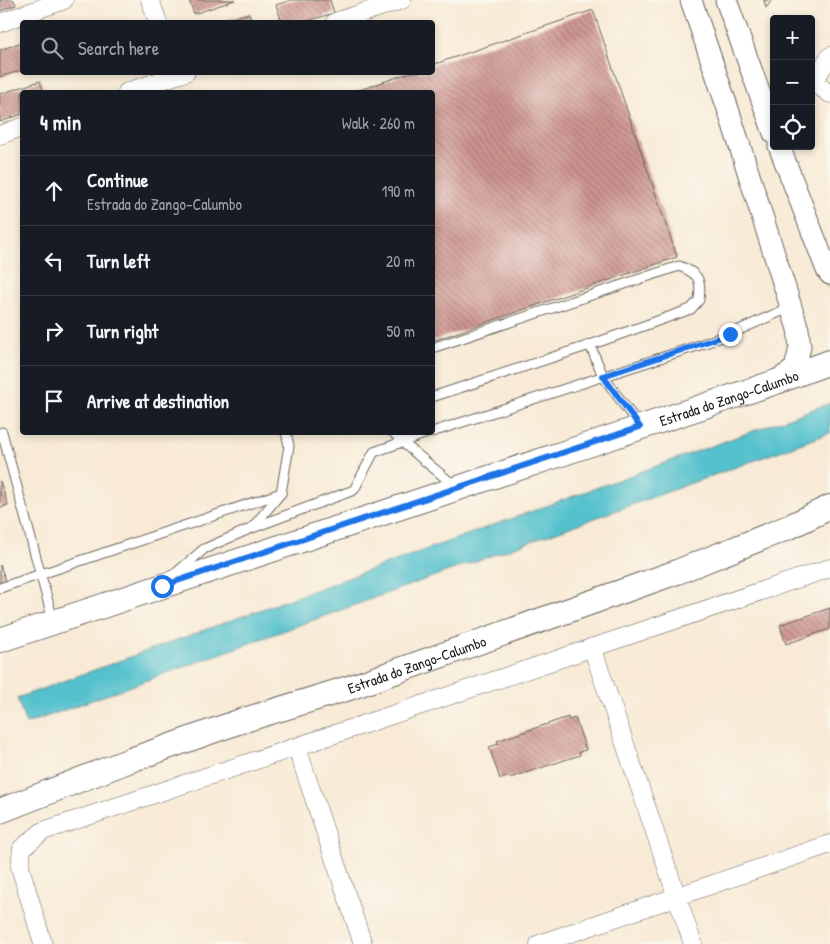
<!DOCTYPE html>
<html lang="en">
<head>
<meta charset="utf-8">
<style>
	:root { --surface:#171b24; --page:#20242c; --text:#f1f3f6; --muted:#9ea1a6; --line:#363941 }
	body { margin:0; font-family:"Patrick Hand",sans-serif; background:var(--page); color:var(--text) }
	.controls { position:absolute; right:15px; top:15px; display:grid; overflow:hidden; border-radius:5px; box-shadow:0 2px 8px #0003 }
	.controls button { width:45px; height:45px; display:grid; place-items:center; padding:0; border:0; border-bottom:1px solid var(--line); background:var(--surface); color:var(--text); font:25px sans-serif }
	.stop { position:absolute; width:15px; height:15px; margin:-11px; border:4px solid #1a73e8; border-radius:50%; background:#fff }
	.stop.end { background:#1a73e8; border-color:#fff; box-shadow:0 1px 5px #0008 }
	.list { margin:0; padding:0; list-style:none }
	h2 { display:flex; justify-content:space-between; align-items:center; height:65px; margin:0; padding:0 20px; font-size:21px }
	h2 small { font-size:16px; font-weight:400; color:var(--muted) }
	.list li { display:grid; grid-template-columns:32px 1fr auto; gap:15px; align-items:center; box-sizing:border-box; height:70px; padding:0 20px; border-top:1px solid var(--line) }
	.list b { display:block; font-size:19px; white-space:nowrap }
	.list p { margin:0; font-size:16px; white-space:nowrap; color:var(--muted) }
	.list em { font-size:16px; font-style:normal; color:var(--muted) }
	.icon { flex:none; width:28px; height:28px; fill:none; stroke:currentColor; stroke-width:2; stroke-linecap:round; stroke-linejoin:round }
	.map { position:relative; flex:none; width:830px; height:944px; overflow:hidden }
	.search { position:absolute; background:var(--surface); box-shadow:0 2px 8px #0003; left:20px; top:20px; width:415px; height:55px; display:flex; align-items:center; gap:12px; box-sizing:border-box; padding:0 18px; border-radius:5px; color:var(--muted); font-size:19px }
	.panel { position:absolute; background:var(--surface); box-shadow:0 2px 8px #0003; left:20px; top:90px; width:415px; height:345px; border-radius:5px }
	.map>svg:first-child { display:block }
	.water { fill:#54c1cd; stroke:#386e74 }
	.building { fill:url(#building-back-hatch) }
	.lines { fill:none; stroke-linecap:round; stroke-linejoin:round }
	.service-casing { stroke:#69645d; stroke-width:11 }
	.minor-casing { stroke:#69645d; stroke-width:19 }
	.tertiary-casing { stroke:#69645d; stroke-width:23 }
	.secondary-casing { stroke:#69645d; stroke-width:26 }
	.service { stroke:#fff; stroke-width:9 }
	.minor { stroke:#fff; stroke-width:18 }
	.tertiary { stroke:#fff; stroke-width:21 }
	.secondary { stroke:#fff; stroke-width:24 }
	.route { stroke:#1a73e8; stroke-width:6 }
	.labels { text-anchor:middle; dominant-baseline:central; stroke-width:5; stroke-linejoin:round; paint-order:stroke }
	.street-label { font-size:15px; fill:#1c1c1c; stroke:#fbf7ec }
</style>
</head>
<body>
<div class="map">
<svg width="830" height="944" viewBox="0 0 830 944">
	<defs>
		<pattern id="building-back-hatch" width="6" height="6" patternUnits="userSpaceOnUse" patternTransform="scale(1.25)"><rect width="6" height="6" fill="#cd9490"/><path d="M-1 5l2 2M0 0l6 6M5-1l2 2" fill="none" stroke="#a67875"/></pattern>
	</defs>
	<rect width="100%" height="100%" fill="#fbf7ec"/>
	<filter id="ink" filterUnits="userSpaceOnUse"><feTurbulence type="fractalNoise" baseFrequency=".02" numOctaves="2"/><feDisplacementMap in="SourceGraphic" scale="10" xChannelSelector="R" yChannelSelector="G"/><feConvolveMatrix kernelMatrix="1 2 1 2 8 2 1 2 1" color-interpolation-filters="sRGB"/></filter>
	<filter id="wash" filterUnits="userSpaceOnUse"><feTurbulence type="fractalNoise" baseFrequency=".0096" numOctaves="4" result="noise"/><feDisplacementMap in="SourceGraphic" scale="20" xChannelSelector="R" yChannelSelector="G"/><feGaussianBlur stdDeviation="1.12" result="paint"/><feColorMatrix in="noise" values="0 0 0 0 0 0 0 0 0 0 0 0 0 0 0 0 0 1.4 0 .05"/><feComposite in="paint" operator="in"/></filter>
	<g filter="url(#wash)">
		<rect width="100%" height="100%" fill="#f8ead6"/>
		<polygon class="water" points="830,403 830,433 26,724 17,698"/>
		<g id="blocks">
			<g class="building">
				<polygon points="0,0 14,0 16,5 0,11"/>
				<polygon points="189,0 235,0 194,14"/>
				<polygon points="291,0 330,0 334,13 304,22 282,22 276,5"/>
				<polygon points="764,0 772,0 766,8"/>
				<polygon points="593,10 677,257 432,341 432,92 354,92 412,72 432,72 432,65"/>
				<polygon points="249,13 252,22 220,22"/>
				<polygon points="22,42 22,70 0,77 0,50"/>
				<polygon points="40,81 44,92 22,92 22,114 0,122 0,94"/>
				<polygon points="0,481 8,505 0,508"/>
				<polygon points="0,565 6,581 0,583"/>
				<polygon points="830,608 830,629 786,644 780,625"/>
				<polygon points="568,717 569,720 575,718 586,750 579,752 580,755 510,778 509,776 500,779 489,747 499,744 497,741"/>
			</g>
		</g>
	</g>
	<g filter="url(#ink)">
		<use href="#blocks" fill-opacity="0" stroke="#69645d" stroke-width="1"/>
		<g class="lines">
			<defs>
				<g id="service">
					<path d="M432,348L679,266C698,273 702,279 699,300L691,309L590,345L603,376L640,427"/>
					<polyline points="432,397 590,345"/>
					<polyline points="2,432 53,620"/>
					<polyline points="393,432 402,442 455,486"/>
					<polyline points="432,432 694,347 730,334 791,307"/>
					<polyline points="252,528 354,490 374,452 430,432"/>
					<polyline points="175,574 204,549 252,528 281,493 289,446 286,432"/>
					<polyline points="0,588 281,493"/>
				</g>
				<g id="minor">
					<polyline points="150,0 158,22"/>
					<polyline points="335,22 402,0"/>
					<polyline points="0,23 64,0"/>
					<polyline points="813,82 830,94"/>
					<polyline points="811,85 830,56"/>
					<polyline points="127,92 186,72"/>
					<polyline points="0,135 22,127"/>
					<polyline points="592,647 693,944"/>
					<polyline points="297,748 363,944"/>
					<path d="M43,944L20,867L22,848L43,831C306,745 567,655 830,568"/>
					<polyline points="539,944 830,844"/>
				</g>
				<g id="tertiary">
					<polyline points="691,0 729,112 798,329 800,347 795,369 778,380"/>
					<polyline points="726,0 774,133"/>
					<polyline points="779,146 827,270 830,274"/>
				</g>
				<g id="secondary">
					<path id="s1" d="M0,640L573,450L776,382L830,362"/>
					<path id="s2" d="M0,811L128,761L238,722L349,688L677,572L789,527L830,507"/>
				</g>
			</defs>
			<use href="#service" class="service-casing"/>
			<use href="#minor" class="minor-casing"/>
			<use href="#tertiary" class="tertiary-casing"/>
			<use href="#secondary" class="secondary-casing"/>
			<use href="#service" class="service"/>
			<use href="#minor" class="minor"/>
			<use href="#tertiary" class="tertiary"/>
			<use href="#secondary" class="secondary"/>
		</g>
	</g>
	<g class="lines" filter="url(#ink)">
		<polyline class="route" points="162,586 640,427 603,376 730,334"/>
	</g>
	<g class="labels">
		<g class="street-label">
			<text stroke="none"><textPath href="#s1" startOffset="768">Estrada do Zango-Calumbo</textPath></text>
			<text stroke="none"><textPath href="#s2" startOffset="442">Estrada do Zango-Calumbo</textPath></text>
		</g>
	</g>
</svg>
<div class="controls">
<button>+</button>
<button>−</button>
<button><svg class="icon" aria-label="locate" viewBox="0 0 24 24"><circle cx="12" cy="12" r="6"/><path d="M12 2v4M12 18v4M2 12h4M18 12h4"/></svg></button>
</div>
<div class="stop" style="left:162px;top:586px"></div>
<div class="stop end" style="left:730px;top:334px"></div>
<div class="search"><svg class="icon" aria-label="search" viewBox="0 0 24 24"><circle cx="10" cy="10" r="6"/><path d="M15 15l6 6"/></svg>Search here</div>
<section class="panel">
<h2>4 min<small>Walk · 260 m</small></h2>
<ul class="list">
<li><svg class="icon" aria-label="ahead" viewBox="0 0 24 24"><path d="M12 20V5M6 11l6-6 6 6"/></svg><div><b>Continue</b><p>Estrada do Zango-Calumbo</p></div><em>190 m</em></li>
<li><svg class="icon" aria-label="left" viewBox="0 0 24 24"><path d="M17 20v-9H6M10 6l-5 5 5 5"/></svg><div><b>Turn left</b></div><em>20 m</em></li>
<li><svg class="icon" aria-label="right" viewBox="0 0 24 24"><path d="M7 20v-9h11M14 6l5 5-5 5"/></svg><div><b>Turn right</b></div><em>50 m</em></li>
<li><svg class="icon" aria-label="arrive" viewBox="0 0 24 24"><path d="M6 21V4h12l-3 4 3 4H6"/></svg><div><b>Arrive at destination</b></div></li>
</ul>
</section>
</div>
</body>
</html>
